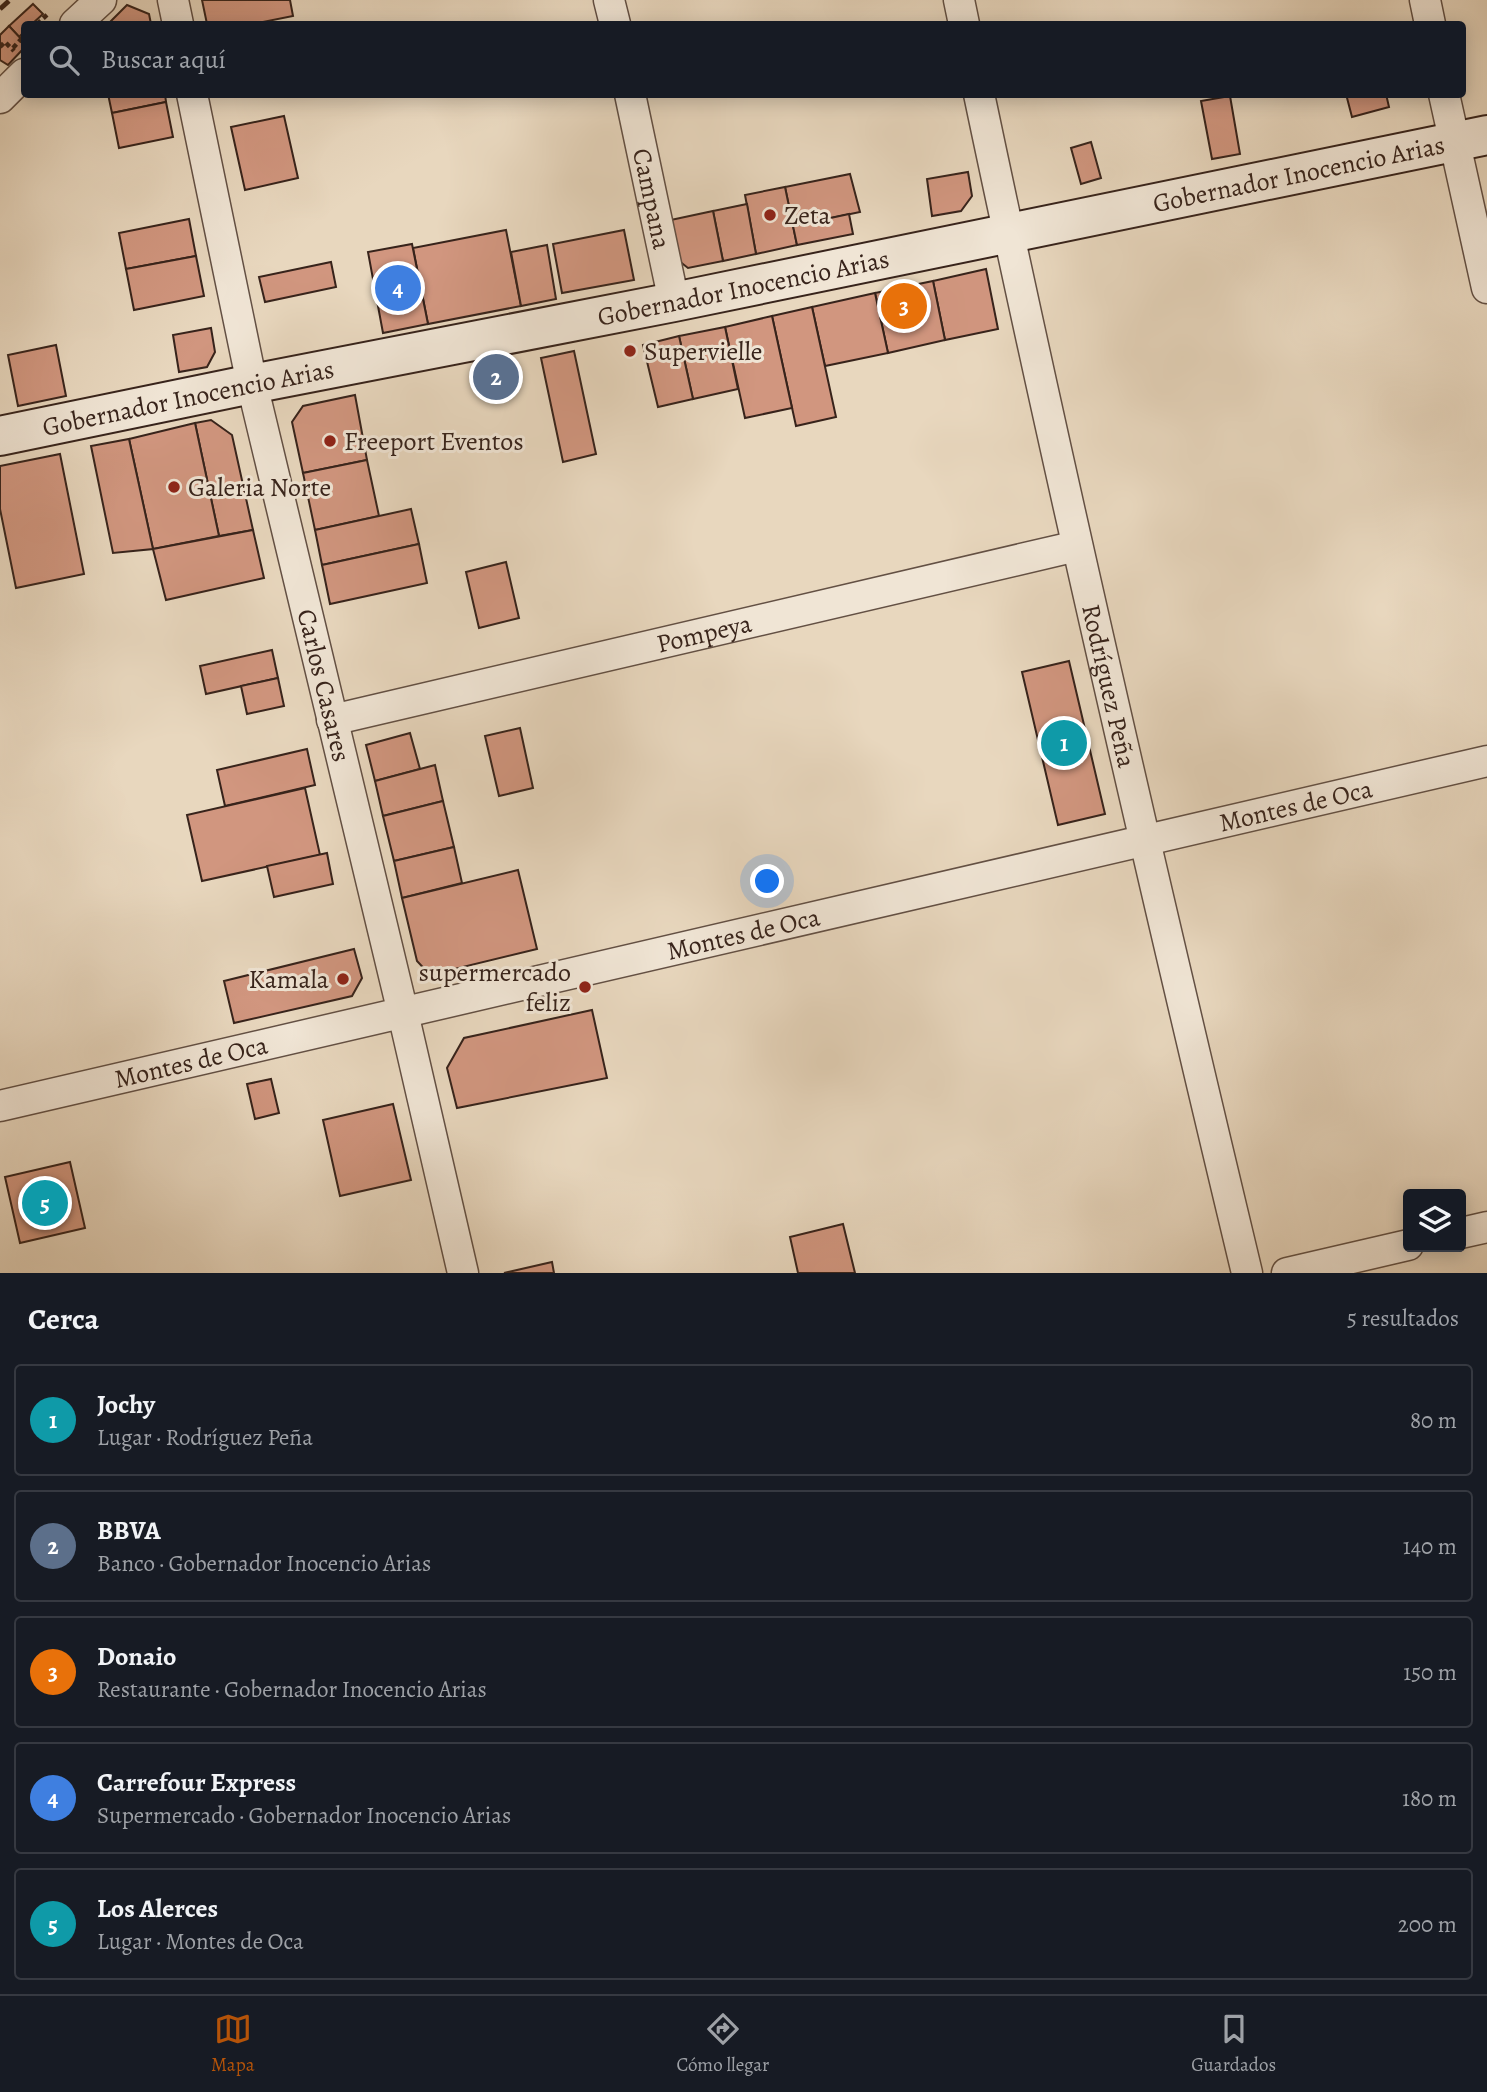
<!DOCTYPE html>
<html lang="es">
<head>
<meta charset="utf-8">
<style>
	:root { --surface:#171b24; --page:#242831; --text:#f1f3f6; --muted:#9ea1a6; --line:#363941; --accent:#b45309 }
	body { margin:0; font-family:Alegreya,serif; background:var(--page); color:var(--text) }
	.controls { position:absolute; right:21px; bottom:21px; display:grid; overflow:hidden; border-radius:7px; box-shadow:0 4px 18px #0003 }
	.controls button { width:63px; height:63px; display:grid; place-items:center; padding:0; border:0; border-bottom:2px solid var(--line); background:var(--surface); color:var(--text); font:35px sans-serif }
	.you { position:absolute; left:768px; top:882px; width:24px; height:24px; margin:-18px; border:5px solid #fff; border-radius:50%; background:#1a73e8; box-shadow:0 0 0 10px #1a73e833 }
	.badge { display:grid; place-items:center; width:46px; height:46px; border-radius:50%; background:var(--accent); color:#fff; font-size:23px; font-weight:700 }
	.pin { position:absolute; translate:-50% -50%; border:4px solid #fff; box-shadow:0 2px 7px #0006 }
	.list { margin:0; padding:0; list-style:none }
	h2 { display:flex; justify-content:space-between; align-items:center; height:91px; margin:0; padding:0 28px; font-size:30px }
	h2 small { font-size:23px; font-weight:400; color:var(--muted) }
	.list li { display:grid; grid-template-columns:46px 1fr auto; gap:21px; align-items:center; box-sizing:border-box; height:112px; margin:0 14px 14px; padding:0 14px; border:2px solid var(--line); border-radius:7px }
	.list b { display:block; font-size:26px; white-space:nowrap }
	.list p { margin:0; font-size:23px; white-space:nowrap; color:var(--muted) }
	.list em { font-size:23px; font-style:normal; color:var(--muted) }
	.icon { flex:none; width:38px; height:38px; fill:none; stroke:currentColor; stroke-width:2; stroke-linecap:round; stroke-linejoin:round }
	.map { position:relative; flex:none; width:1487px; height:1273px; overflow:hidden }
	.search { position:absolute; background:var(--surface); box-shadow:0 4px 18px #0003; left:21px; right:21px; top:21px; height:77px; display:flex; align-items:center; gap:18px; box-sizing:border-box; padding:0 24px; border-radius:7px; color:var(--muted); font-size:26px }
	.sheet { height:721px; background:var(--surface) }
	nav { display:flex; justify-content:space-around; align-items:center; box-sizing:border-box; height:98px; border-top:2px solid var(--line); background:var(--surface); font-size:19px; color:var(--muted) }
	nav a { display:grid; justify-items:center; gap:4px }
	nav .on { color:var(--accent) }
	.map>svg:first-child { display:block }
	.building { fill:#d1967f; stroke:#37231b; stroke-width:2 }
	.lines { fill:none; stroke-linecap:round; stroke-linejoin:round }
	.street-casing { stroke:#635044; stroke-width:33 }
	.secondary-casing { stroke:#37231b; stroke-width:42 }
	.path { stroke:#37231b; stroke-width:4.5; stroke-dasharray:5 3.5; stroke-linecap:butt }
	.street { stroke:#f0e5d5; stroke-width:30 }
	.secondary { stroke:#f0e5d5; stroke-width:38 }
	.rail { stroke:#37231b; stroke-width:5; stroke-dasharray:12 12; stroke-linecap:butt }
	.poi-dot { fill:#8f2418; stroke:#f0e5d5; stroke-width:2.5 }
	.labels { text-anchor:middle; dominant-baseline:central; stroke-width:6; stroke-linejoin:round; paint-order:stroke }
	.street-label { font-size:26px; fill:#37231b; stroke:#f0e5d5 }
	.poi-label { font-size:26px; fill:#37231b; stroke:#f0e5d5; text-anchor:start }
</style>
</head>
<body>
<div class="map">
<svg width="1487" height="1273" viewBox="0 0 1487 1273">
	<rect width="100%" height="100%" fill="#e8d7be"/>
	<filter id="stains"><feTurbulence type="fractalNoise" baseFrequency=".00286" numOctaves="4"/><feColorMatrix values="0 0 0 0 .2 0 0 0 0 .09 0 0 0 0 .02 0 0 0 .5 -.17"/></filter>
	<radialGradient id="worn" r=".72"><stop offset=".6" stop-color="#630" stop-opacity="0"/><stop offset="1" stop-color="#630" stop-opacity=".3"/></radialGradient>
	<g class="building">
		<polygon points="202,0 290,0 293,16 253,24 207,24"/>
		<polygon points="33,4 43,14 32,24 24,24 24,32 19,37 9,26"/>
		<polygon points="127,5 149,14 151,24 108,24"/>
		<polygon points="9,26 24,42 24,48 8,65 0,60 0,35"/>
		<polygon points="108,94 165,94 166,102 112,113"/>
		<polygon points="1346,94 1386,94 1389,107 1352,117"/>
		<polygon points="1230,96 1240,154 1212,159 1201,101"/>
		<polygon points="166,102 173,137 119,148 112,113"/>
		<polygon points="284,116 298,178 245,190 231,127"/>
		<polygon points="1091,142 1101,178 1081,184 1071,148"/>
		<polygon points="968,172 972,196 961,211 932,216 927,179"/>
		<polygon points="850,174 860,212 793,226 785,187"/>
		<polygon points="785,187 797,245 756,254 745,195"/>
		<polygon points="747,204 756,254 723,261 713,211"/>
		<polygon points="713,211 723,261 688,268 674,257 666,221"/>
		<polygon points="849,214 853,234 797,245 793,226"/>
		<polygon points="189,219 196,256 126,269 119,233"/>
		<polygon points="506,230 521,306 428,324 413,248"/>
		<polygon points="624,230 634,280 562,293 553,244"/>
		<polygon points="412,244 428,324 383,333 368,252"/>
		<polygon points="547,245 556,299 521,306 511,252"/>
		<polygon points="196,256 204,296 134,310 126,269"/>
		<polygon points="331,262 336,287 265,302 259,277"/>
		<polygon points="986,269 998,329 945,340 933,281"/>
		<polygon points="933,281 945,340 888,353 875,293"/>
		<polygon points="875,293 888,353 825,366 812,307"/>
		<polygon points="812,307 836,417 796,426 772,316"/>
		<polygon points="772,316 792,408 745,418 725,327"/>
		<polygon points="725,327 738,389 693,399 679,336"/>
		<polygon points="211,328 215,352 207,367 179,372 173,335"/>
		<polygon points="679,336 693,399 658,407 643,345"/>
		<polygon points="56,345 66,396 18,406 8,355"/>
		<polygon points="574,351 596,454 563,462 541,358"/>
		<polygon points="355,395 367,460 303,473 292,422 303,406"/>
		<polygon points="211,420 232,435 253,530 219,536 195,423"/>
		<polygon points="195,423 219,536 153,549 129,439"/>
		<polygon points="129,439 153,549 113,553 91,446"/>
		<polygon points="60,454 84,574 16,588 0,509 0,466"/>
		<polygon points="367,460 379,516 315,530 303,473"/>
		<polygon points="411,509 419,544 322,565 315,530"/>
		<polygon points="253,530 264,578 166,600 153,549"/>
		<polygon points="419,544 427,583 330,604 322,565"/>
		<polygon points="506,562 519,618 479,628 466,572"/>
		<polygon points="272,650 278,678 206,694 200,666"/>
		<polygon points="1069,661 1105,814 1058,825 1022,672"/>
		<polygon points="278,678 284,706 247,714 241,686"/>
		<polygon points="520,728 533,788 499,796 485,736"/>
		<polygon points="410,733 420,769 375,781 366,745"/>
		<polygon points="307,749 315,785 225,806 217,770"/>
		<polygon points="435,765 443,801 383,816 375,781"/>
		<polygon points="305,788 320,855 202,881 187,815"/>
		<polygon points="443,801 454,847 394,861 383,816"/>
		<polygon points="454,847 462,883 402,898 394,861"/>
		<polygon points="327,853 333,884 274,897 267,866"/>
		<polygon points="518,870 537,949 430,975 417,961 402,898"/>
		<polygon points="354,949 362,978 352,996 234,1023 224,981"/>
		<polygon points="592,1010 607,1078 457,1108 447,1068 464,1038"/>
		<polygon points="271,1079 279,1113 255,1119 247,1084"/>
		<polygon points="393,1104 411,1180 340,1196 323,1120"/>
		<polygon points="70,1162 85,1228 20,1243 5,1177"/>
		<polygon points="843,1224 855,1273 798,1273 790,1237"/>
		<polygon points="552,1262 554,1273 504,1273"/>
	</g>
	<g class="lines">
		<defs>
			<g id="street">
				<polyline points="173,0 178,24"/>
				<polyline points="609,0 615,24"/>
				<polyline points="959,0 964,24"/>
				<polyline points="1425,0 1430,24"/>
				<polyline points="75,24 101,0"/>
				<path id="s1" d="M192,94L252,384L403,1013L463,1273"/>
				<path id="s2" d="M630,94L674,302"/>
				<path id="s3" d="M979,94C1062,489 1153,881 1247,1273"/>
				<polyline points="1444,94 1487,288"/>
				<polyline points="0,98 24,74"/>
				<path id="s4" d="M332,720L1077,546"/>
				<path id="s5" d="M0,1106L1487,761"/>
				<polyline points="1461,1233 1487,1227"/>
				<polyline points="1287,1273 1408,1245"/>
			</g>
			<g id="secondary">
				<path id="s6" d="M0,436L252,384L674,302L1487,135"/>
			</g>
		</defs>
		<use href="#street" class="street-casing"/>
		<use href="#secondary" class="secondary-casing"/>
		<g class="path">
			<polyline points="37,24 49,13"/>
			<polyline points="0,47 5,42 14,51"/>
			<polyline points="13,48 24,36"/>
		</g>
		<use href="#street" class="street"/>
		<use href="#secondary" class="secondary"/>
		<polyline class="rail" points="0,9 10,0"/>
	</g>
	<g class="poi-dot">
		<circle cx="770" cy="215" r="7"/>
		<circle cx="630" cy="351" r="7"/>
		<circle cx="330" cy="441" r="7"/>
		<circle cx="174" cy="487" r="7"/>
		<circle cx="343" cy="979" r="7"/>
		<circle cx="585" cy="987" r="7"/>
	</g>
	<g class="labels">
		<g class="street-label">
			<text stroke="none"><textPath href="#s6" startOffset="1325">Gobernador Inocencio Arias</textPath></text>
			<text stroke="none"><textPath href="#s2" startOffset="107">Campana</textPath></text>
			<text stroke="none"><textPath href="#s6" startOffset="758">Gobernador Inocencio Arias</textPath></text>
			<text stroke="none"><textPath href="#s6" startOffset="192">Gobernador Inocencio Arias</textPath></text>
			<text stroke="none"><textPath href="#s4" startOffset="382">Pompeya</textPath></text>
			<text stroke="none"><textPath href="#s1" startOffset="606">Carlos Casares</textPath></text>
			<text stroke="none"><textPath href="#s3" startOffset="606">Rodríguez Peña</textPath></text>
			<text stroke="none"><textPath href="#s5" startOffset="1330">Montes de Oca</textPath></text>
			<text stroke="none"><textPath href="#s5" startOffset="763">Montes de Oca</textPath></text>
			<text stroke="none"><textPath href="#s5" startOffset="196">Montes de Oca</textPath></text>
		</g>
		<g class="poi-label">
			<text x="784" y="215">Zeta</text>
			<text x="644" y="351">Supervielle</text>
			<text x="344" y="441">Freeport Eventos</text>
			<text x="188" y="487">Galeria Norte</text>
			<text x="571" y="972" text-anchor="end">supermercado<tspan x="571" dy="30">feliz</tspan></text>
			<text x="329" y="979" text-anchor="end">Kamala</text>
		</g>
	</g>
	<rect width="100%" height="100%" filter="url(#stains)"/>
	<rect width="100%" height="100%" fill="url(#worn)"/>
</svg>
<div class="controls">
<button><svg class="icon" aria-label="layers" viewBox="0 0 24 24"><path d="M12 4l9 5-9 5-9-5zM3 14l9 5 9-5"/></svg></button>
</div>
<div class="you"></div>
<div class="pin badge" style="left:1064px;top:743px;background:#0f9aa8">1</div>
<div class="pin badge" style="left:496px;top:377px;background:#5c6f8a">2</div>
<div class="pin badge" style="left:904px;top:306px;background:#e8710a">3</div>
<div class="pin badge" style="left:398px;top:288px;background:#3f7fe0">4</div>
<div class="pin badge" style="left:45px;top:1203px;background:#0f9aa8">5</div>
<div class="search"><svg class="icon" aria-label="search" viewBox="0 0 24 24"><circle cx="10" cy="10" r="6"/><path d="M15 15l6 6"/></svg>Buscar aquí</div>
</div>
<section class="sheet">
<h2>Cerca<small>5 resultados</small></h2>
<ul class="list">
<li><span class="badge" style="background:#0f9aa8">1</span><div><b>Jochy</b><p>Lugar · Rodríguez Peña</p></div><em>80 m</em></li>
<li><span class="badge" style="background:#5c6f8a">2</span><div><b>BBVA</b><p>Banco · Gobernador Inocencio Arias</p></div><em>140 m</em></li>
<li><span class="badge" style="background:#e8710a">3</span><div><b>Donaio</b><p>Restaurante · Gobernador Inocencio Arias</p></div><em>150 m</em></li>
<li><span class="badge" style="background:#3f7fe0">4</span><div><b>Carrefour Express</b><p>Supermercado · Gobernador Inocencio Arias</p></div><em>180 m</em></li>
<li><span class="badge" style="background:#0f9aa8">5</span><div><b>Los Alerces</b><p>Lugar · Montes de Oca</p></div><em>200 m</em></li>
</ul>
</section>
<nav>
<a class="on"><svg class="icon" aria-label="map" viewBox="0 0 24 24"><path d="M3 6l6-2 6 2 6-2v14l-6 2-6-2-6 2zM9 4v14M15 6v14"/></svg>Mapa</a>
<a><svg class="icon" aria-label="directions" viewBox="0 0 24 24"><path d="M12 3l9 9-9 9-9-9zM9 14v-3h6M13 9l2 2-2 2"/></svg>Cómo llegar</a>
<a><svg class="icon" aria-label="saved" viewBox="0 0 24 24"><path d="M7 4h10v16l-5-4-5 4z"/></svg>Guardados</a>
</nav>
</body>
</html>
